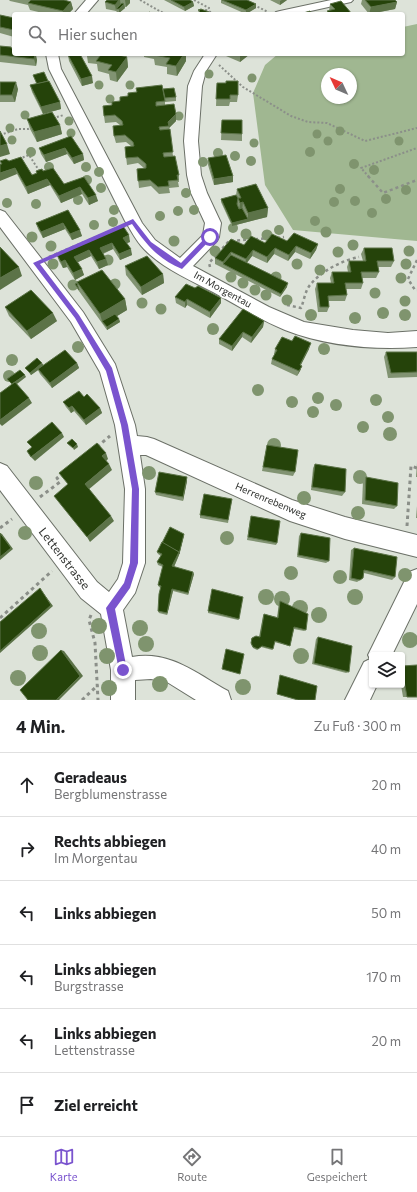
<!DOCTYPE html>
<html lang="de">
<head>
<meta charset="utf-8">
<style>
	:root { --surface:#fff; --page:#f2f2f2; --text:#202124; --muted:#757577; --line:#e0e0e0; --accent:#7a54ce }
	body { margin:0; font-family:Commissioner,sans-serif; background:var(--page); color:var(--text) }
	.controls { position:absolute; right:12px; bottom:12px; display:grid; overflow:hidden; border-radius:4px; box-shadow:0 1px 3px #0004 }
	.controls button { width:36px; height:36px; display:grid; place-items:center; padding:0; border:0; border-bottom:1px solid var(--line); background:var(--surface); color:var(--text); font:20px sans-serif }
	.compass { position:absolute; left:321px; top:68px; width:36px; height:36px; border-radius:50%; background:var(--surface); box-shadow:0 1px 3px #0004; rotate:314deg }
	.stop { position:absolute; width:12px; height:12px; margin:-9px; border:3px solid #7a54ce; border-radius:50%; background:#fff }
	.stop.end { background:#7a54ce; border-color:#fff; box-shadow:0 1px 4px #0008 }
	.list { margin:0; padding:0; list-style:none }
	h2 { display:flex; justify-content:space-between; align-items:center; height:52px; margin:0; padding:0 16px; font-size:17px }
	h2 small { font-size:13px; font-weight:400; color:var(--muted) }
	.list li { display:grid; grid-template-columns:26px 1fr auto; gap:12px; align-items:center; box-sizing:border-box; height:64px; padding:0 16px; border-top:1px solid var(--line) }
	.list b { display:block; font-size:15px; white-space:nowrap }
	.list p { margin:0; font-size:13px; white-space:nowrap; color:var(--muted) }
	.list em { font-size:13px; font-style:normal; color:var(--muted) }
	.icon { flex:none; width:22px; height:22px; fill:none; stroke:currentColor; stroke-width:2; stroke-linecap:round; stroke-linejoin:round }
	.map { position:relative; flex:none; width:417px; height:700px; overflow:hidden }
	.search { position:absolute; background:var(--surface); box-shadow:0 1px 3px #0004; left:12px; right:12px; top:12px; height:44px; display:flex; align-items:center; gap:10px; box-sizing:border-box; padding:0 14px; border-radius:4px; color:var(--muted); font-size:15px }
	.sheet { height:436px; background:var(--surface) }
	nav { display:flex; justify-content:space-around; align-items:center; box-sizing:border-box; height:56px; border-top:1px solid var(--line); background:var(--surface); font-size:11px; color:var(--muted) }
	nav a { display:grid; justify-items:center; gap:2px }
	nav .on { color:var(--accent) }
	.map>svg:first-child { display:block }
	.green { fill:#a0b791; fill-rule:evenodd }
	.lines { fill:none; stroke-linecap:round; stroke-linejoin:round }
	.minor-casing { stroke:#6b7067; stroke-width:2 }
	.path-far2 { stroke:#8b8f89; stroke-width:2; stroke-dasharray:2 2; stroke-linecap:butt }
	.path-far1 { stroke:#8b8f89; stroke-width:2.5; stroke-dasharray:3 3; stroke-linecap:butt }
	.path { stroke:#8b8f89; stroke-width:3; stroke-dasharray:3.5 3.5; stroke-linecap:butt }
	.minor { fill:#fff; fill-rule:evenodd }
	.tree { fill:#7f946e }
	.wall { fill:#819372 }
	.shaded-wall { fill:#5c7348 }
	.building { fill:#25430a; stroke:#5c7348 }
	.route { fill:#7a54ce }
	.labels { text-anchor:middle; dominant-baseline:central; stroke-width:4; stroke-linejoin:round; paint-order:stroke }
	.street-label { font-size:10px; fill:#2e302d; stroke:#fff }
	.near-street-label { font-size:12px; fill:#2e302d; stroke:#fff }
</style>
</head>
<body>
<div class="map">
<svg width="417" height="700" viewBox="0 0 417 700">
	<rect width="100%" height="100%" fill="#dde3d9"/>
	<path class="green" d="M417,24V241L293,230L265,185L253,93L265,65L278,54H403V27ZM327,74H351V98H327Z"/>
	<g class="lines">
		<defs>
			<g id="minor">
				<polygon points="86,0 98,0 86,14 74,14"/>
				<polygon points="331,0 353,0 351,2 297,14 274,14 276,12 280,11"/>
				<path d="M46,54H58L61,69L142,223L155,240L180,258L203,235L205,223L191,193L187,175L184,141L188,86L194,71L205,54H217L206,71L202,86L198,141L201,175L207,193L221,223L219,237L217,241L193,266L269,307L304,322L353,330L388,333L417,331V347C374,350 326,346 285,330C260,320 237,305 213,292C190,280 162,268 144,249C136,241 131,230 125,221L49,69Z"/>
				<path d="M0,210L5,212L83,312L115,364L135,425L137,436L147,437L154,439L292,500L345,517L417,535V557L345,539L290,521L146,455H140L145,489V563L135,593L123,610L132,657C170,650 197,674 228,691L231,700H196L167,682L151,679L135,680V700H111V670L101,614L81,598L0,490V463L7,466L97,582L109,592L118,579L123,563L125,489L115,425L100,372L71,322L0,227Z"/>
				<polygon points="417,569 417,604 392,655 372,655 372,685 377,685 370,700 345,700 364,662 370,659 368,655 372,647 409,572"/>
			</g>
		</defs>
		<use href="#minor" class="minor-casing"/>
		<g class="path-far2">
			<polyline points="140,0 165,14"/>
			<polyline points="194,0 209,8 206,10 215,14"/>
			<polyline points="254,5 268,12"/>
			<polyline points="219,65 243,87 291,116 308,122 327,123 365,141 417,128"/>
			<polyline points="53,118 64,115"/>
			<polyline points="0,135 18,129 28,129 32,127"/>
			<polyline points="19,159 29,155 40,172"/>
			<polyline points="369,177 361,168 417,148"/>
		</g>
		<g class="path-far1">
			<polyline points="368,176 383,193 417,180"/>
			<polyline points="277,238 284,237"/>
			<polyline points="49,257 120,227"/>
			<polyline points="417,260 408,279 415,290 417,290"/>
			<polyline points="210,267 209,263 229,241 272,238"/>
			<path d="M287,305L301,308C304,301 305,291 310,285C321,271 343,260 359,257"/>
		</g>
		<g class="path">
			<polyline points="97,447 110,436"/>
			<polyline points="40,497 60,482 57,478 63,474"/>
			<polyline points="407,526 411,466 417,468"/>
			<polyline points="0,528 12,519"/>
			<polyline points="91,615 89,620 95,643 98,700"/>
			<polyline points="0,618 52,571"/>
			<polyline points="82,700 98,685"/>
		</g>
		<use href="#minor" class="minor"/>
	</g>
	<g class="tree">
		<circle cx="209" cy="74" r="4.5"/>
		<circle cx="252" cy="78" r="4.5"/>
		<circle cx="99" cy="85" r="4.5"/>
		<circle cx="130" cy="85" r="4.5"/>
		<circle cx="110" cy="99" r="4.5"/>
		<circle cx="25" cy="115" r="4.5"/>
		<circle cx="179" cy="116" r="4.5"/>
		<circle cx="69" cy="121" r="4.5"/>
		<circle cx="10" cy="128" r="4.5"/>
		<circle cx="340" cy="131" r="4.5"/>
		<circle cx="71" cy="133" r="4.5"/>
		<circle cx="317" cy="134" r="4.5"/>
		<circle cx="12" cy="140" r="4.5"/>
		<circle cx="328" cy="141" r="4.5"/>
		<circle cx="399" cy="141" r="4.5"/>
		<circle cx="254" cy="143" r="4.5"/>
		<circle cx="31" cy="152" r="5"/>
		<circle cx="310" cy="152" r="5"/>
		<circle cx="218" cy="153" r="5"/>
		<circle cx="235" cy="156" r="5"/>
		<circle cx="251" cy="161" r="5"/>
		<circle cx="203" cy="162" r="5"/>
		<circle cx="354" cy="164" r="5"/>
		<circle cx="49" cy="167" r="5"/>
		<circle cx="86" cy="167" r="5"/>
		<circle cx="374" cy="170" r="5"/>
		<circle cx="99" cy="172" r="5"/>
		<circle cx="87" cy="180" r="5"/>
		<circle cx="101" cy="188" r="5"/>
		<circle cx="340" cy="189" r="5"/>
		<circle cx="406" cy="190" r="5"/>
		<circle cx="186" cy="193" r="5"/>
		<circle cx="386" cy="199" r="5"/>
		<circle cx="78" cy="200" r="5"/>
		<circle cx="355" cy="201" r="5"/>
		<circle cx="334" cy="202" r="5"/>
		<circle cx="7" cy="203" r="5"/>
		<circle cx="36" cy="204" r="5"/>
		<circle cx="114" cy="210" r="5"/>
		<circle cx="194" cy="210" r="5"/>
		<circle cx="178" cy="211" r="5"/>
		<circle cx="372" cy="213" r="5"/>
		<circle cx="160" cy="216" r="5"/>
		<circle cx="315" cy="221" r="5"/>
		<circle cx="113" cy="222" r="5"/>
		<circle cx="94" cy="225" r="5"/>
		<circle cx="233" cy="228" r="5"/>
		<circle cx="279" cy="230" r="5"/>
		<circle cx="326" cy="232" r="5.5"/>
		<circle cx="246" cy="234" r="5.5"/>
		<circle cx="267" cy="235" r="5.5"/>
		<circle cx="32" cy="237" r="5.5"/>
		<circle cx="174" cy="241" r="5.5"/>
		<circle cx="353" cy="245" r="5.5"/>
		<circle cx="51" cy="246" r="5.5"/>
		<circle cx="215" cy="251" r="5.5"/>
		<circle cx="409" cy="251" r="5.5"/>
		<circle cx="338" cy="252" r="5.5"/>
		<circle cx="108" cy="260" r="5.5"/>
		<circle cx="53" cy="264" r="5.5"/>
		<circle cx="297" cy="264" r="5.5"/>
		<circle cx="406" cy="264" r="5.5"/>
		<circle cx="320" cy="270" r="5.5"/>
		<circle cx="231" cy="277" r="5.5"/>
		<circle cx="276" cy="277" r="5.5"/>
		<circle cx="401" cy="278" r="5.5"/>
		<circle cx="243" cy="283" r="5.5"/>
		<circle cx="115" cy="284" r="5.5"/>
		<circle cx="73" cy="285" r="5.5"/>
		<circle cx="255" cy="290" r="5.5"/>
		<circle cx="375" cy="293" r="5.5"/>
		<circle cx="266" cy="295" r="5.5"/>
		<circle cx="287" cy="300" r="5.5"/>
		<circle cx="405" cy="301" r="5.5"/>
		<circle cx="142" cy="303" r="5.5"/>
		<circle cx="161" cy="309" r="5.5"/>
		<circle cx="383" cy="313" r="6"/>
		<circle cx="311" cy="315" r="6"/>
		<circle cx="405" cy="315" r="6"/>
		<circle cx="355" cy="318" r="6"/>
		<circle cx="213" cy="329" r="6"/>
		<circle cx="78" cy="347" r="6"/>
		<circle cx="324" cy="349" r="6"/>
		<circle cx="12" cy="360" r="6"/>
		<circle cx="9" cy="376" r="6"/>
		<circle cx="258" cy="390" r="6"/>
		<circle cx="318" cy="398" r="6"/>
		<circle cx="376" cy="400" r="6"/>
		<circle cx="292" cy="402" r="6"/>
		<circle cx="336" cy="405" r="6"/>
		<circle cx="313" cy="412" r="6"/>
		<circle cx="388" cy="417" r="6"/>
		<circle cx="363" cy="427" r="6"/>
		<circle cx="390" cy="434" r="7"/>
		<circle cx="274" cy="445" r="7"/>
		<circle cx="149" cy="473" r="7"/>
		<circle cx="360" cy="477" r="7"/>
		<circle cx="36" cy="483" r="7"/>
		<circle cx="304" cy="498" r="7"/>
		<circle cx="358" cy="513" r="7"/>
		<circle cx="25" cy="533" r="7"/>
		<circle cx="227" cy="538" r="7"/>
		<circle cx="291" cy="573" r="7"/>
		<circle cx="405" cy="575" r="7"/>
		<circle cx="340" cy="577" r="7"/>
		<circle cx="266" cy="597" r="8"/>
		<circle cx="355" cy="597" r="8"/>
		<circle cx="282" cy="599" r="8"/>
		<circle cx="300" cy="608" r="8"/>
		<circle cx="319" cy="615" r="8"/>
		<circle cx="99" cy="626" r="8"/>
		<circle cx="140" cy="628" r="8"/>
		<circle cx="39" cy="631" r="8"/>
		<circle cx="410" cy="640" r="8"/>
		<circle cx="146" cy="644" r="8"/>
		<circle cx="40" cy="653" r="8"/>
		<circle cx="107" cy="656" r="8"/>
		<circle cx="301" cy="656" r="8"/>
		<circle cx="18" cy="678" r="8"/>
		<circle cx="160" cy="684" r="8"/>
		<circle cx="243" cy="687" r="8"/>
		<circle cx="109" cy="688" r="8"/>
	</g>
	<g class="wall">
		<polygon points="9,0 64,0 71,2 73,9 68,14 47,14 30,10 28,5 10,1"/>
		<polygon points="107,0 130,0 130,3 126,7 124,7 125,8 119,13 117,12 116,11 106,9 105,2"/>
		<polygon points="164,0 190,0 193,2 194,6 185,11"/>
		<polygon points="221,0 247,0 256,4 256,8 246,14 221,3"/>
		<polygon points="270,0 287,0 280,5"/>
		<polygon points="362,0 395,0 397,2 395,9 369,14 361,4"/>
		<polygon points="330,4 352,14 327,14 327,11 329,11"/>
		<polygon points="0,15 14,18 14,37 0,33"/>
		<polygon points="0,46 12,48 14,54 36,54 37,60 36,66 0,62"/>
		<polygon points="70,54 119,54 120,55 127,57 128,67 117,82 110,80 109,74 98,71 97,64 88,63 87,56 80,55 93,83 82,86 69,61 68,55"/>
		<polygon points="144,54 186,54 186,61 177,76 167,74 167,67 155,65 154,59 144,57"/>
		<polygon points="226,54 250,54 240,62 226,56"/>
		<polygon points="33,75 60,102 61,109 43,114 32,92 30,85 37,84"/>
		<polygon points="0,82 18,89 15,102 0,102"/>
		<polygon points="217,83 238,95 237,102 230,102 229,106 216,106"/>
		<polygon points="163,89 176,97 176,101 165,102 165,105 176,114 176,121 169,128 173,156 179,175 179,182 178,182 179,187 169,188 170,193 159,194 151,186 139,188 137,169 144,168 138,163 127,165 125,147 131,146 126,142 116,143 114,136 120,125 116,122 105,123 104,116 120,101 128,96"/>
		<polygon points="27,119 60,125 62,134 37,142 30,129"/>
		<polygon points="222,120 242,134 242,141 221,140"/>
		<polygon points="71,136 83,154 84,160 74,164 67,154 46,162 41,154 39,148"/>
		<polygon points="208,158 233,182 214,185 208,165"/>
		<polygon points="0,161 32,175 37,174 36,171 43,171 64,184 84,177 98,201 89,205 82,194 61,203 50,185 28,194 17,174 1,164"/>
		<polygon points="237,189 268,208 267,217 232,226 221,202 221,199 236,195"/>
		<polygon points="68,210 82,236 72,240 65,229 43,238 38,229 36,223"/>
		<polygon points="123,226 130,242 127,243 132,255 120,260 113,249 103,254 106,259 108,265 99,269 91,256 78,262 84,275 75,280 67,267 63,268 59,261 57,255"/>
		<polygon points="287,241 318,244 316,250 310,259 295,252 288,261 274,254 267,263 252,256 247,263 287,287 280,297 223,268 215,264 215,258 244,245"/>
		<polygon points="364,248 394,261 391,267 378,267 379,272 376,278 362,278 363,283 361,289 346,289 347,295 345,301 329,301 329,307 327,312 318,312 315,289 317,283 331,283 330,278 332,272 348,272 347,267 349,261 363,261 361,254"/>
		<polygon points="125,266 163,274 164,283 142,295 126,275"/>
		<polygon points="77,283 125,299 127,310 117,316 119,319 120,322 107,330 76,287 75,284"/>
		<polygon points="195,288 221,298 221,303 210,318 187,305 185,308 176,303 175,297"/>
		<polygon points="5,307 57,321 31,339 9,316"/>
		<polygon points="264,321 263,327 251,343 242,337 232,351 219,344 219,339"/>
		<polygon points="275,349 309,349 301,365 302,366 300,371 297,376 271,364 272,359 275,354 274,354"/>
		<polygon points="386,352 417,352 417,377 388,378 384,357"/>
		<polygon points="77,363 79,368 52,388 40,374 38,370 31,375 27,370 25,368 43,365"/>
		<polygon points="84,397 100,408 102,413 86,425 74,411 71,413 66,407 63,402"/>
		<polygon points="267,445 295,472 293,476 262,471"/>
		<polygon points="417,463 417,477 416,477"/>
		<polygon points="315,464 345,492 342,496 311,490 313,468"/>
		<polygon points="187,477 187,481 183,501 156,495 155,492"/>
		<polygon points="366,477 397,506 394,509 362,504 363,481"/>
		<polygon points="232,499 228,523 200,518 200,515"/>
		<polygon points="417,506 417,518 416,518"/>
		<polygon points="250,519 277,543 276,545 247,540"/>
		<polygon points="301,533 329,561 326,563 297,557 299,536"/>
		<polygon points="184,534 184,535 179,555 174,567 194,574 188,595 173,591 167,615 159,613 158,611 161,588 159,587 158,585 163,567 158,565 157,562 161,556 158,554 157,552 162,543"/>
		<polygon points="354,548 395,577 392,580 364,573 363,578 357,582 349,580 351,550"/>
		<polygon points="280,601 306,630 304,631 294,629 290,646 289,646 274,642 273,649 272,650 261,647 257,650 253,648 251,644 251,639 252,638 259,637 263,616 264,614 277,617 279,603"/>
		<polygon points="208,611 239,619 238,620 208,613"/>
		<polygon points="318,637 349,672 346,673 312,664 316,639"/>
		<polygon points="402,666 417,697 403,697 401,685 402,685"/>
		<polygon points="280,675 298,700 277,694 280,676"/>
	</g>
	<g class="shaded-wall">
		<polygon points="119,0 120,0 121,6 116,9 116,11 115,5"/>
		<polygon points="125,0 130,0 130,3 126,7"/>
		<polygon points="282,0 287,0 280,5 280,1"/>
		<polygon points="71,2 73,9 68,14 63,14 63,11"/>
		<polygon points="193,2 194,6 185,11 184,7"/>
		<polygon points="397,2 395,9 369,14 371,7"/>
		<polygon points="124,4 125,8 119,13 119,9"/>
		<polygon points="256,4 256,8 246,14 246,10"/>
		<polygon points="35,54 37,60 36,66 34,59"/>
		<polygon points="184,54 186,54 186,61 177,76 176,66"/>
		<polygon points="242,54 250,54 240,62 240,55"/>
		<polygon points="127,57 128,67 117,82 116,72"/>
		<polygon points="92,76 93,83 82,86 81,79"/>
		<polygon points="16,82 18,89 15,102 12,95"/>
		<polygon points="60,102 61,109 43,114 41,107"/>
		<polygon points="176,114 176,121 169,128 168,122"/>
		<polygon points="60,125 62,134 37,142 34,132"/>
		<polygon points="7,144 10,154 0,157 0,146"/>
		<polygon points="65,148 67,154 46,162 44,155"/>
		<polygon points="83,154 84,160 74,164 72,158"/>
		<polygon points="15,168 17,174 0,181 0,173"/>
		<polygon points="233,176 233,182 214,185 214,179"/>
		<polygon points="47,179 50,185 28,194 26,187"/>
		<polygon points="80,187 82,194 61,203 59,196"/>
		<polygon points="96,195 98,201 89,205 88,198"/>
		<polygon points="243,202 242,211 239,212 240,203"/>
		<polygon points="268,208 267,217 232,226 232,223 248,219 248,213"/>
		<polygon points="63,223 65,229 43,238 41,232"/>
		<polygon points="80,230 82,236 72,240 70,234"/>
		<polygon points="129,235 130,242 124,244 123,238"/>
		<polygon points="112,243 113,249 101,254 100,248"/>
		<polygon points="318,244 316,250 310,259 311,253"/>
		<polygon points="296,246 295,252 288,261 289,255"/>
		<polygon points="275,248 274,254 267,263 267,257"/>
		<polygon points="131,249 132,255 120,260 119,254"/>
		<polygon points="89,250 91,256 76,263 74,257"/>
		<polygon points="253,250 252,256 245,265 246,259"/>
		<polygon points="231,252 231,258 223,264 223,268 223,262"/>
		<polygon points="106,259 108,265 99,269 97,262"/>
		<polygon points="65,260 67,267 63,268 61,262"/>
		<polygon points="19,267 22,276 0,290 0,278"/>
		<polygon points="82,269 84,275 75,280 73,273"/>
		<polygon points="163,274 164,283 142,295 141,287"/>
		<polygon points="288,283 287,287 280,297 281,294"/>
		<polygon points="221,298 221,303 210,318 210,312"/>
		<polygon points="125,299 127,310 104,324 102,321 100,314"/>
		<polygon points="187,299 187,305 185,308 185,302"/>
		<polygon points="53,313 57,321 31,339 27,331"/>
		<polygon points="119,319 120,322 107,330 107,327"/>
		<polygon points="264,321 263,327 251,343 252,337"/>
		<polygon points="243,332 242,337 232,351 232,346"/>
		<polygon points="311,343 309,349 298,370 300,365"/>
		<polygon points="42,363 44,366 31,375 30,373"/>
		<polygon points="77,363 79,368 52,388 50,383"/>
		<polygon points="302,366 300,371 297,376 299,371"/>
		<polygon points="25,375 26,377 13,387 12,384"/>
		<polygon points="29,398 32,403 2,426 0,424 0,420"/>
		<polygon points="72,406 74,411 71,413 69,408"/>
		<polygon points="100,408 102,413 86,425 84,420"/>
		<polygon points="62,433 64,437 35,461 31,457"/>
		<polygon points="77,444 78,447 74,450 73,448"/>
		<polygon points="106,453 108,459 105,462 102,456"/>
		<polygon points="109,464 112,470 88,490 85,484"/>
		<polygon points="187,477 187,481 183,501 183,497"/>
		<polygon points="111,516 114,521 90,542 87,537"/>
		<polygon points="0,533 2,534 13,549 0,560"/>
		<polygon points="184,534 184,535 179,555 173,569 172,566"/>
		<polygon points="193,572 194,574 188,595 188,593"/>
		<polygon points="40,588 41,590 53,606 0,653 0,651"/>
		<polygon points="172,589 173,591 167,615 167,613"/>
		<polygon points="61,650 64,651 83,676 59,700 56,700"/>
	</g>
	<g class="building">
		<polygon points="31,0 64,0 71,2 63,11 28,3"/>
		<polygon points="107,0 119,0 115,5 105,2"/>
		<polygon points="171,0 190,0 193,2 184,7"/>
		<polygon points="222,0 247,0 256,4 246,10"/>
		<polygon points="365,0 395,0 397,2 371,7"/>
		<polygon points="341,1 352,14 330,14 327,11 335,9 330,4"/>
		<polygon points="122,3 124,4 119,9 116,9"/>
		<polygon points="201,9 209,12 206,13 207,14 196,14 200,11 198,10"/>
		<polygon points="310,11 312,14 300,14"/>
		<polygon points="149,12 154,14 148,14"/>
		<polygon points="0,15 14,18 14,30 0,27"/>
		<polygon points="0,46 11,47 11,48 14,48 14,54 35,54 34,59 0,55"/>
		<polygon points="70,54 80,54 92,76 81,79 68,55"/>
		<polygon points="92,54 115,54 127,57 116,72 108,70 112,65 96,61 100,56"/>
		<polygon points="155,54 184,54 176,66 166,64 170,58 154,55"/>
		<polygon points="44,72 48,81 37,84 33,75"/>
		<polygon points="49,81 60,102 41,107 30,85"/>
		<polygon points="226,81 238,81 238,95 230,95 230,99 216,99 217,83 226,83"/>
		<polygon points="0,82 16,82 12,95 0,95"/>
		<polygon points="162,85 165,101 156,102 156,106 174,104 176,114 168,122 169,126 159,127 160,130 170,129 173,152 163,153 164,157 175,156 179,175 177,175 178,180 168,181 169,186 158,187 150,180 138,181 137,169 146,168 146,164 138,157 126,158 125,147 134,146 133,142 125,135 114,136 113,126 123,125 122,121 115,115 104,116 103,106 112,105 112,102 120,101 120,97 128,96 128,93 137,92 136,88"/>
		<polygon points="174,88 176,97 165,98 163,89"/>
		<polygon points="52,112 60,125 34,132 27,119"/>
		<polygon points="222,120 242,120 242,134 221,133"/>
		<polygon points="0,131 7,144 0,146"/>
		<polygon points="71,136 83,154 72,158 65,148 44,155 39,148"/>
		<polygon points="226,155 233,176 214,179 208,158"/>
		<polygon points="21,157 32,175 37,173 36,171 42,169 43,171 53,168 64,184 84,177 96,195 88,198 80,187 59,196 47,179 26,187 15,168 0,173 0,164 2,164 0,161 6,159 9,161"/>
		<polygon points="256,184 268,208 248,213 243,202 240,203 238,198 241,198 237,189"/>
		<polygon points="236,195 238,198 237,204 239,209 242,208 248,219 232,223 221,199"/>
		<polygon points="68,210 80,230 70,234 63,223 41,232 36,223"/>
		<polygon points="123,226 129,235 123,238 131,249 119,254 112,243 100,248 106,259 97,262 89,250 74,257 82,269 73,273 65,260 61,262 57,255"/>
		<polygon points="294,233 318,244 311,253 296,246 289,255 275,248 267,257 253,250 246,259 231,252 223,262 215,258 231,239 244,245 251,236 265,243 272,234 287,241"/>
		<polygon points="0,247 19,267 0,278"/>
		<polygon points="364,248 392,248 394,261 377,261 379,272 361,272 363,283 345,283 347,295 328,296 329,307 320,307 317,283 334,283 332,272 351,272 349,261 366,261"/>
		<polygon points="231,255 288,283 281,294 223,264"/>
		<polygon points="147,256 163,274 141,287 125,266"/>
		<polygon points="102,270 125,299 100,314 77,282"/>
		<polygon points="77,283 79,290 75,284"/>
		<polygon points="186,284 195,288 198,286 221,298 210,312 187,299 185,302 175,297"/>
		<polygon points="31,290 53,313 27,331 5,307"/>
		<polygon points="243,309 264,321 252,337 243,332 232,346 219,339"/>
		<polygon points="115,314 119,319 107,327 102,321"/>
		<polygon points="295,336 311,343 300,365 302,366 299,371 272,359 277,350 275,349 282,337 292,341"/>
		<polygon points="65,350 77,363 50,383 38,369"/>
		<polygon points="386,352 417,352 417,372 391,373"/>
		<polygon points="37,358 42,363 30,373 25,368"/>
		<polygon points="20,370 25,375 12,384 7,379"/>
		<polygon points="15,382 29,398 0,420 0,393"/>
		<polygon points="79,391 84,397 87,394 100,408 84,420 72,406 69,408 63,402"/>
		<polygon points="52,422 62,433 31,457 27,451 32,447 27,442"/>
		<polygon points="72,439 77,444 73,448 67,443"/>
		<polygon points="97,443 106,453 102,456 109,464 85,484 111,516 87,537 54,496 68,484 59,473"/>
		<polygon points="267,445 298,450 295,472 263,467"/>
		<polygon points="315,464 346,469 345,492 312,487"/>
		<polygon points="159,472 187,477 183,497 155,492"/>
		<polygon points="366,477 398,483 397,506 365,500"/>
		<polygon points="204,494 232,499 228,520 200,515"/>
		<polygon points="251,516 280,521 277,543 248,537"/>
		<polygon points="170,527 184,534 179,554 179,552 162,543"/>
		<polygon points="0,533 11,548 0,557"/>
		<polygon points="301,533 330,538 329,561 298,555"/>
		<polygon points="162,542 179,552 172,566 193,572 188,593 172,589 167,613 158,611 159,594 161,586 158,585 163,565 157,562 162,554 157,552"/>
		<polygon points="354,548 397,557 395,577 364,570 363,578 360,580 351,578"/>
		<polygon points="40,588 51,605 0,651 0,622"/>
		<polygon points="212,589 243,597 239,619 208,611"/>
		<polygon points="280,601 308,614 306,630 294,627 290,646 275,641 273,649 262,646 258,649 253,647 251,643 252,638 256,636 260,637 264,614 278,618"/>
		<polygon points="318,637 352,646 349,672 314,663"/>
		<polygon points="226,649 244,654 240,674 222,669"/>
		<polygon points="61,650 80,676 56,700 28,700 20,690"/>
		<polygon points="417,665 417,697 407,697 402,669 402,666"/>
		<polygon points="280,675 317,686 315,700 298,700 277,694"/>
	</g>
	<path class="route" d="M133,219L151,242L181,263L208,235H213V237L182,269C158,259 146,244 132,224L40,264L79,315L112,368L128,425L139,489L138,563L130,588L115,609L127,670L126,673L123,675L120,673L119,670L106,608L124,583L130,563L132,489L121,425L106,371L75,318L33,263Z"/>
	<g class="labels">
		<g class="street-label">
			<text transform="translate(223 289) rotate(29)">Im Morgentau</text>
			<text transform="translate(271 500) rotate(23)">Herrenrebenweg</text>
		</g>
		<g class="near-street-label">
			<text transform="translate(65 558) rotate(52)">Lettenstrasse</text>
		</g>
	</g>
</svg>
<div class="controls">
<button><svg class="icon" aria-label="layers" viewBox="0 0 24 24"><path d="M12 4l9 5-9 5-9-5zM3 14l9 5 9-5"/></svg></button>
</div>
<svg class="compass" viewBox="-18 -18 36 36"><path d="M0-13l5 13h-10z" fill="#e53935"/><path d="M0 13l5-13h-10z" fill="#757577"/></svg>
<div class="stop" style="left:210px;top:237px"></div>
<div class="stop end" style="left:123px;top:670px"></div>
<div class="search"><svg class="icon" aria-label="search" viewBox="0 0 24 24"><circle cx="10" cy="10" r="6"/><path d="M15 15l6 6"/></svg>Hier suchen</div>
</div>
<section class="sheet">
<h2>4 Min.<small>Zu Fuß · 300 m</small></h2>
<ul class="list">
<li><svg class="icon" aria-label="ahead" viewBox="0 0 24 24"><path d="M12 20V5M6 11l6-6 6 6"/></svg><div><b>Geradeaus</b><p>Bergblumenstrasse</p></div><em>20 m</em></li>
<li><svg class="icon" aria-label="right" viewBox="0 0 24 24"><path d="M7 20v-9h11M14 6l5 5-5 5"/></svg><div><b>Rechts abbiegen</b><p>Im Morgentau</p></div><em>40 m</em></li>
<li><svg class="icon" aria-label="left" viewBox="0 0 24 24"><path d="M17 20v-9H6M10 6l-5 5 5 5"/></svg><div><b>Links abbiegen</b></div><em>50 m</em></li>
<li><svg class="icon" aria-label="left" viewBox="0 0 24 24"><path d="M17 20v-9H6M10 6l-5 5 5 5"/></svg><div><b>Links abbiegen</b><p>Burgstrasse</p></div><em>170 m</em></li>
<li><svg class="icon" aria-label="left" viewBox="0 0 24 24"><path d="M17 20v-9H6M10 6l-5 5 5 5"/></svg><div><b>Links abbiegen</b><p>Lettenstrasse</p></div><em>20 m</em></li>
<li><svg class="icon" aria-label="arrive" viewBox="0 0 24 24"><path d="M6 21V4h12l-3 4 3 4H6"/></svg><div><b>Ziel erreicht</b></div></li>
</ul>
</section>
<nav>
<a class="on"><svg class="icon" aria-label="map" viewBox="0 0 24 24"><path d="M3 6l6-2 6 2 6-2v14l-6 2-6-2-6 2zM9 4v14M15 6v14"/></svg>Karte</a>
<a><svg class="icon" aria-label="directions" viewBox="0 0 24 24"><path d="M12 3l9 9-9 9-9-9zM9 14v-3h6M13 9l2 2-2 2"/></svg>Route</a>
<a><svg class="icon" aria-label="saved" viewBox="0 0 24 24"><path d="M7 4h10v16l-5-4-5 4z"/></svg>Gespeichert</a>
</nav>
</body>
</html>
